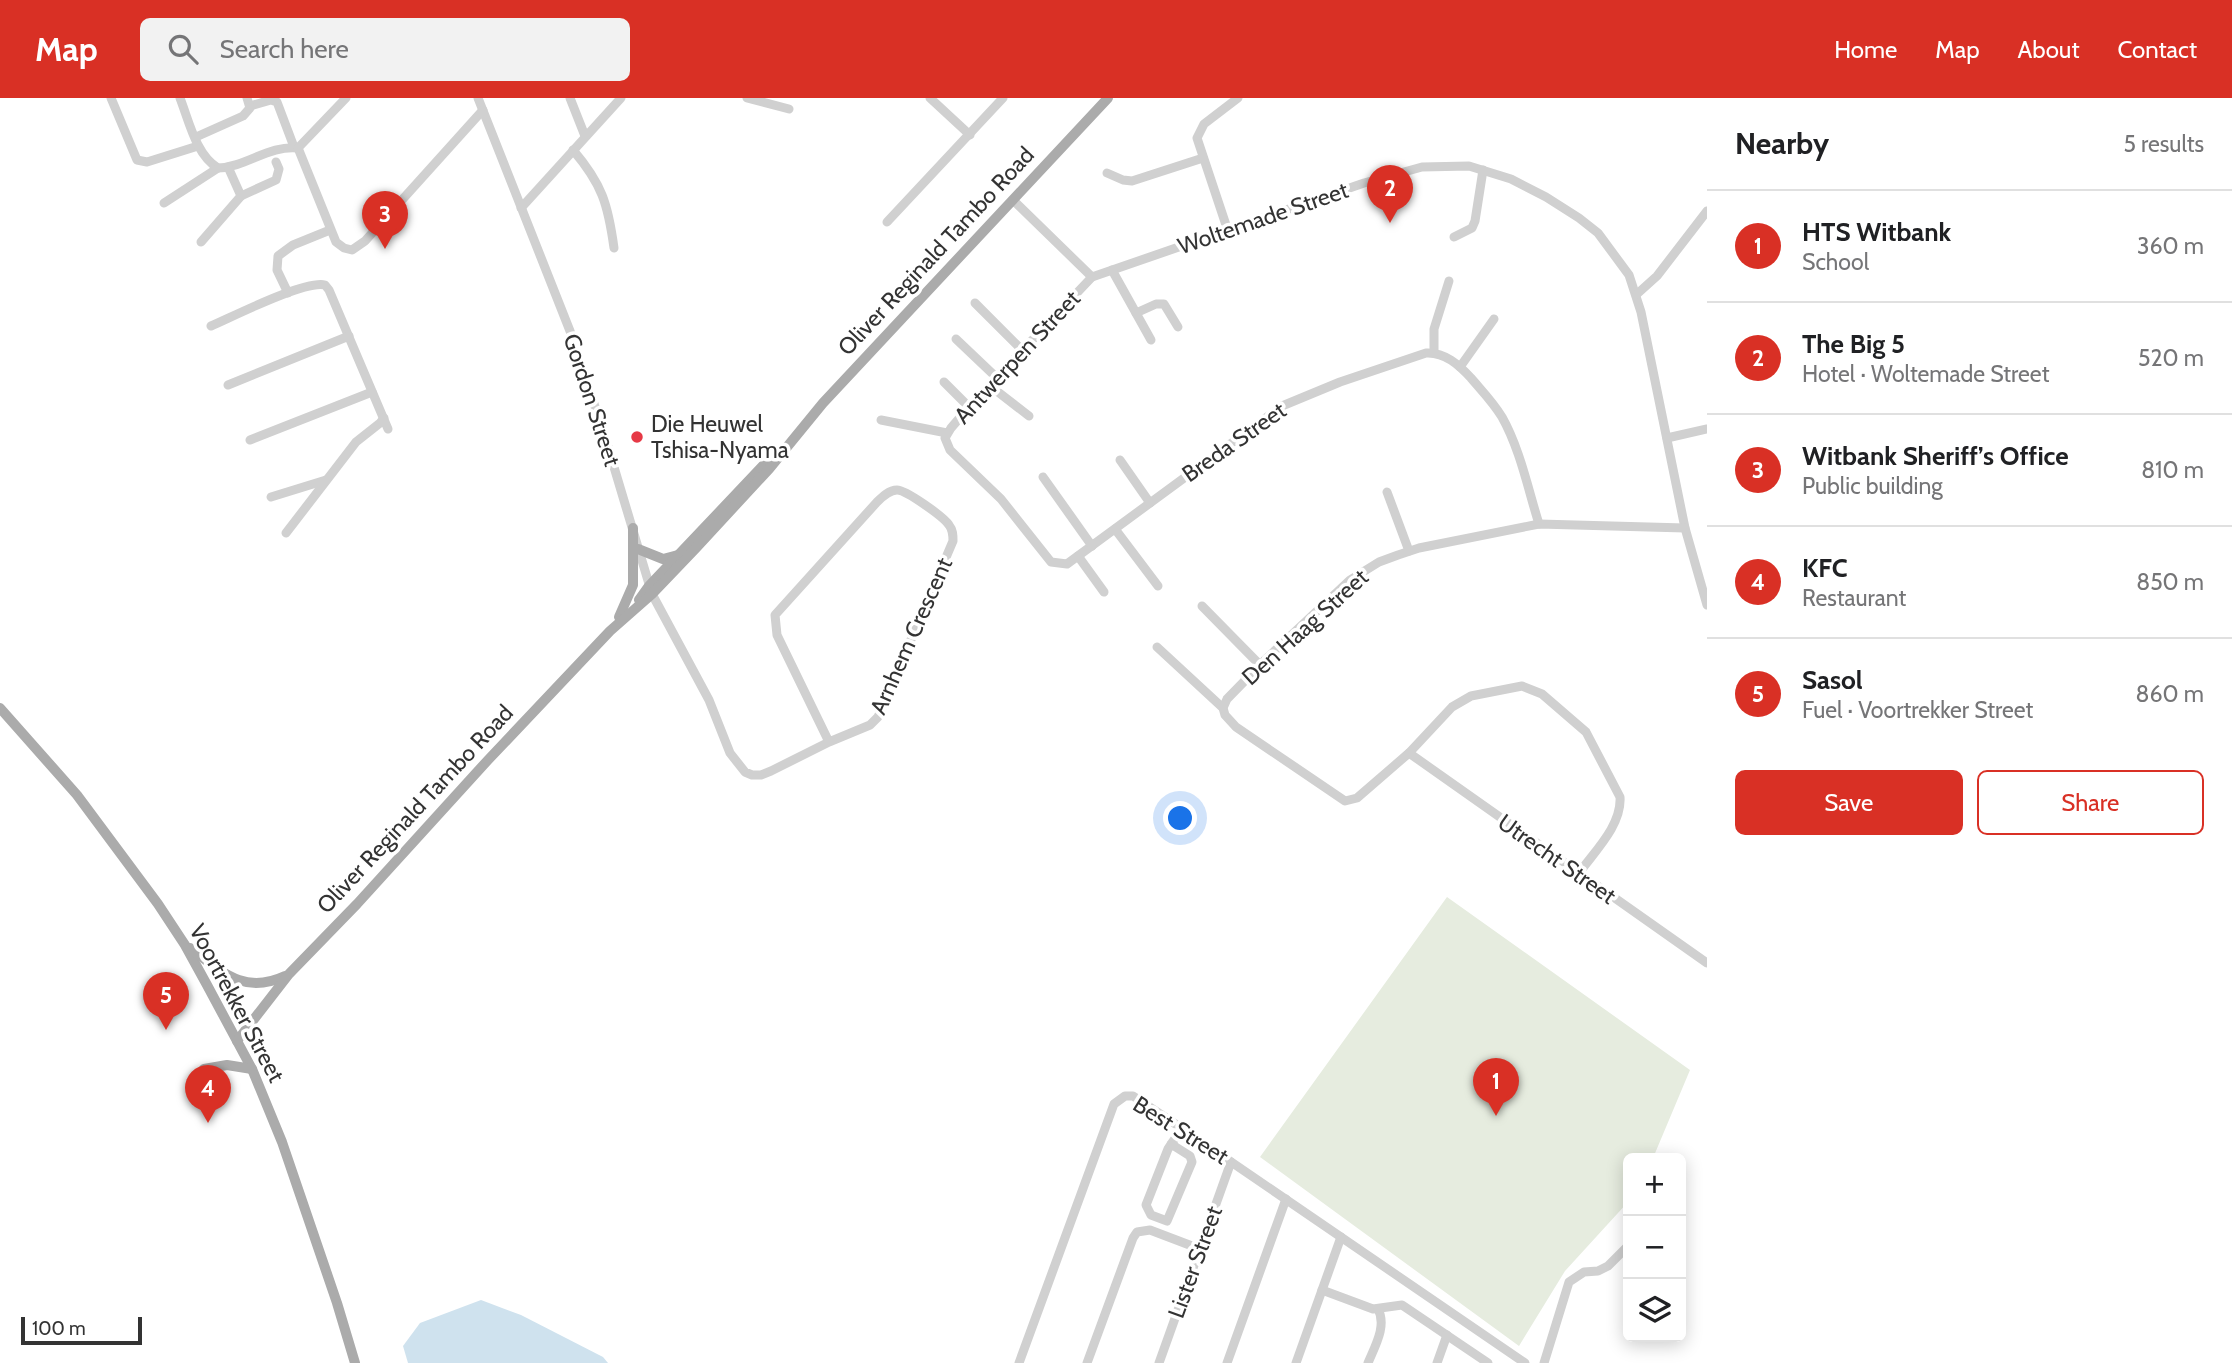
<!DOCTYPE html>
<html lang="en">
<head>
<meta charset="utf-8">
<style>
	:root { --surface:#fff; --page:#f2f2f2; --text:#202124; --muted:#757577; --line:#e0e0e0; --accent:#d93025 }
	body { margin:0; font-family:Cabin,sans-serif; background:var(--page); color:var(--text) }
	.controls { position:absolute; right:21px; bottom:21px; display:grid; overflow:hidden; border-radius:10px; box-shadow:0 4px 18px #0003 }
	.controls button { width:63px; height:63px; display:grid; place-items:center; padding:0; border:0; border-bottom:2px solid var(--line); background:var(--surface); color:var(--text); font:35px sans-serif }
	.scale { position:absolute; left:21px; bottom:18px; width:121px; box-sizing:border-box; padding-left:7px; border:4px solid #333; border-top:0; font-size:19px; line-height:24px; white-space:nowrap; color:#333; -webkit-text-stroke:5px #fff; paint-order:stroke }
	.you { position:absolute; left:1181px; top:721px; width:24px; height:24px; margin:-18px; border:5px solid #fff; border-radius:50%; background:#1a73e8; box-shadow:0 0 0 10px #1a73e833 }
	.badge { display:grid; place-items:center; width:46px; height:46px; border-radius:50%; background:var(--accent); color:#fff; font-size:23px; font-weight:700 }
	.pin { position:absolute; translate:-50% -58px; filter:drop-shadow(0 2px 4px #0008) }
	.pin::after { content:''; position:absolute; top:37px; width:24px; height:21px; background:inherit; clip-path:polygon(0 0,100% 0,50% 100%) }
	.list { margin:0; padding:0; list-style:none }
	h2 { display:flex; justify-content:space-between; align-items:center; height:91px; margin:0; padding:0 28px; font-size:30px }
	h2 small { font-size:23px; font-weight:400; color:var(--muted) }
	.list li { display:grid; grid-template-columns:46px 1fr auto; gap:21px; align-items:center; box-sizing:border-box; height:112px; padding:0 28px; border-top:2px solid var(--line) }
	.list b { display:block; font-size:26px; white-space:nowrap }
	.list p { margin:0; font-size:23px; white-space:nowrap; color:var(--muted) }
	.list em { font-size:23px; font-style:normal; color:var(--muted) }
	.actions { display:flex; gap:14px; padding:21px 28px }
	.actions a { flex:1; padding:16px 0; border:2px solid var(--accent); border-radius:10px; text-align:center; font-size:24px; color:var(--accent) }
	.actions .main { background:var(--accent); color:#fff }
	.icon { flex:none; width:38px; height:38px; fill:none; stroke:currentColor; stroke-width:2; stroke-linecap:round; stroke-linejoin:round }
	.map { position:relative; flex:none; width:1707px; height:1265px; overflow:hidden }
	header { display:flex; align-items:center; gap:42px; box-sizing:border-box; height:98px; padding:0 35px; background:var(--accent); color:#fff }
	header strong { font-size:33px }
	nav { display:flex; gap:38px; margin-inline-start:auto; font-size:24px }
	.search { width:490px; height:63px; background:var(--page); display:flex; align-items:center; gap:18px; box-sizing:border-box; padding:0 24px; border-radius:10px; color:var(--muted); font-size:26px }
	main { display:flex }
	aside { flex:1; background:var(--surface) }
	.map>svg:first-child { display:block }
	.garden { fill:#e6ecdf }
	.water { fill:#cfe2ee }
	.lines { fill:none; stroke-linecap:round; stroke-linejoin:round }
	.minor { stroke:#d0d0d0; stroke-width:9 }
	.major { stroke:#ababab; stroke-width:10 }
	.poi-dot { fill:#e63946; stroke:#fff; stroke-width:2.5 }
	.labels { text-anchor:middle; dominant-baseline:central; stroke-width:7; stroke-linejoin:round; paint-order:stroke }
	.street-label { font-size:23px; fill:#333; stroke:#fff }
	.poi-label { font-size:23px; fill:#333; stroke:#fff; text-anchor:start }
</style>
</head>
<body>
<header>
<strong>Map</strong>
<div class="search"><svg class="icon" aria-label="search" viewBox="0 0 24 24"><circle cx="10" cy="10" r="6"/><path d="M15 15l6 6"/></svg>Search here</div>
<nav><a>Home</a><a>Map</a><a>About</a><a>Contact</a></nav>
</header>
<main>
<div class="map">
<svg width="1707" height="1265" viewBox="0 0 1707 1265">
	<rect width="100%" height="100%" fill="#fff"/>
	<polygon class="garden" points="1447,799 1690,972 1653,1060 1628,1060 1628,1104 1565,1173 1519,1248 1260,1059"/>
	<polygon class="water" points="481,1202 521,1217 603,1259 608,1265 408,1265 403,1248 420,1225"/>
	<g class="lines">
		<g class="minor">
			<polyline points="111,0 137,62 147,64 198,48"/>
			<path d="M180,0C189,23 196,57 218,70C246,69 269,47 298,50"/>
			<path d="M478,0L570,233L605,339L652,496L709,602L730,655L745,674L752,677H761L771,673L829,644L870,627L878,619L953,443C953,437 953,432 949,427C944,419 906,392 897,392C889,392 882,399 877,404L775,517L777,537L829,644"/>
			<polyline points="570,0 585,38"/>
			<polyline points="747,0 789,11"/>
			<polyline points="930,0 970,37"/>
			<polyline points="250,8 271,2 277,4 294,49"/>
			<polyline points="196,39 243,18 250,10 247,0"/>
			<polyline points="298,50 336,144 344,150 352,152 365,143 483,12"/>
			<polyline points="298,50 346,0"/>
			<path d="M573,52C602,86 608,106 614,150"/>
			<polyline points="1107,75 1123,82 1132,83 1203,60"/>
			<polyline points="241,98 276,82 279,71 276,64"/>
			<polyline points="1013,102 1092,179 1364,85 1422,69 1469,68 1511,81 1546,99 1579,120 1598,135 1629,177 1641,214 1685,430 1707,507"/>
			<polyline points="164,105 218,70"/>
			<polyline points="521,110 621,0"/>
			<polyline points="887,124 1003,0"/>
			<polyline points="1228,133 1197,40 1204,26 1238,0"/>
			<polyline points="1454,139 1472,130 1475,123 1483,72"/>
			<polyline points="201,144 241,98 228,69"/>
			<polyline points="1112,172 1151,242"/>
			<path d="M1092,179L969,309L951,330L945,340L950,352L1001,401L1051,464L1067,466L1282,308L1340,284L1426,255C1445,254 1459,267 1471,280C1482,293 1493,304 1502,319C1520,351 1528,391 1539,426"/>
			<polyline points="288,195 277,172 278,158 293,147 330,132"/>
			<polyline points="1637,196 1657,178 1707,113"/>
			<polyline points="975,205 1022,252"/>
			<polyline points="1136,215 1156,206 1164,206 1178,229"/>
			<path d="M211,228C234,218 305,182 325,187L329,192L388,331"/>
			<polyline points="956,241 996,279"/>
			<polyline points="1434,255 1434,231 1449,183"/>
			<polyline points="1460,269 1494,221"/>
			<polyline points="944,284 969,309"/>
			<polyline points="228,287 349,238"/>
			<polyline points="989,287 1029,318"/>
			<polyline points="881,322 947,335"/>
			<polyline points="1667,340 1707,331"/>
			<polyline points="250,342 372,294"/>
			<polyline points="1120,362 1150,405"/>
			<polyline points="1043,379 1092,448"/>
			<polyline points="1387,394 1409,453"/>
			<polyline points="271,399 326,382"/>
			<polyline points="1115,431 1158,488"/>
			<polyline points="286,435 356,344 380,325 384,320"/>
			<polyline points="1078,458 1104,494"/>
			<polyline points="1202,508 1260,567"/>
			<path d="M1157,549L1223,610L1225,617L1236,629L1345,703L1357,700L1409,655L1452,609L1471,598L1522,588L1542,596L1586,634L1620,699C1622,727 1595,753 1579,775"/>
			<polyline points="1223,610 1227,601 1267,560 1350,482 1379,464 1398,457 1419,450 1539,426 1685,430"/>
			<polyline points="1409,655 1707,865"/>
			<path d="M1171,1046L1190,1058L1192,1064L1167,1123L1151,1117L1146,1107L1168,1051C1173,1043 1177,1037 1183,1031"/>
			<polyline points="1322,1192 1373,1211 1402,1207 1488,1265"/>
			<polyline points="1019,1265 1114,1006 1125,998 1133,998 1183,1031 1525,1265"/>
			<polyline points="1087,1265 1133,1140 1137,1134 1150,1132 1200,1151"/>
			<polyline points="1159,1265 1231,1064"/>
			<polyline points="1227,1265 1286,1101"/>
			<polyline points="1296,1265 1341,1139"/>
			<path d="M1368,1265C1375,1248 1387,1228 1378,1211"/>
			<polyline points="1437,1265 1447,1237"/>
			<polyline points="1544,1265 1569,1184 1584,1174 1598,1173 1608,1168 1628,1148"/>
		</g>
		<g class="major">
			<polyline points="638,451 663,461 678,457"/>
			<polyline points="639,502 649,488 775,355"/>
			<polyline points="619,519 633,487 633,430"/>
			<polyline points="0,610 77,697 158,806 185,847 207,887 252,971 282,1044 337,1205 355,1265"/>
			<path d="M190,850C222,874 244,897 285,878"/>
			<polyline points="237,943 289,876 357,806 488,662 610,533 652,496 696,450 769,371 823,305 1108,0"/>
			<polyline points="204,971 227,967 252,971"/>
		</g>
	</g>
	<circle class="poi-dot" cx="637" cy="339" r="7"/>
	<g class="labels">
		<g class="street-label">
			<text transform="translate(1263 120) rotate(-19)">Woltemade Street</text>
			<text transform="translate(936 153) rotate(-47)">Oliver Reginald Tambo Road</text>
			<text transform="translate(1017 259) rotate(-47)">Antwerpen Street</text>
			<text transform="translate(592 302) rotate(72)">Gordon Street</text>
			<text transform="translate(1234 344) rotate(-35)">Breda Street</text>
			<text transform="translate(1305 529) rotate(-42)">Den Haag Street</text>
			<text transform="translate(911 538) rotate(-66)">Arnhem Crescent</text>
			<text transform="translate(415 711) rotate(-47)">Oliver Reginald Tambo Road</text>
			<text transform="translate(1557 761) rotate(35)">Utrecht Street</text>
			<text transform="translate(237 905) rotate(62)">Voortrekker Street</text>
			<text transform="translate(1181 1032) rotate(32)">Best Street</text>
			<text transform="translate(1195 1164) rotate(-70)">Lister Street</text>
		</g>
		<g class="poi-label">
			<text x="651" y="326">Die Heuwel<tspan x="651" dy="26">Tshisa-Nyama</tspan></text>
		</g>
	</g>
</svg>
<div class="controls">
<button>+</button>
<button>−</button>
<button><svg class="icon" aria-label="layers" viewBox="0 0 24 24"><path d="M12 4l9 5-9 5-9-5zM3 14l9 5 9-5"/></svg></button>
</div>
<div class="scale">100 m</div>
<div class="you"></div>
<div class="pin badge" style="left:1496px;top:1018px">1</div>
<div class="pin badge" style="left:1390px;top:125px">2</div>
<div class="pin badge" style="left:385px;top:151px">3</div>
<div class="pin badge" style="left:208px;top:1025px">4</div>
<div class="pin badge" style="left:166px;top:932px">5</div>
</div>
<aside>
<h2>Nearby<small>5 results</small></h2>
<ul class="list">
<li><span class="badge">1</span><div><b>HTS Witbank</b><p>School</p></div><em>360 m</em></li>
<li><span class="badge">2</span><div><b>The Big 5</b><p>Hotel · Woltemade Street</p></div><em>520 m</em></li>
<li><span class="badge">3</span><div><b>Witbank Sheriff’s Office</b><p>Public building</p></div><em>810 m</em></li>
<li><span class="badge">4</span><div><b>KFC</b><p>Restaurant</p></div><em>850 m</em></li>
<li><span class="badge">5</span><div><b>Sasol</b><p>Fuel · Voortrekker Street</p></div><em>860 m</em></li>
</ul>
<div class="actions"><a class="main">Save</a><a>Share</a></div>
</aside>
</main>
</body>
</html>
